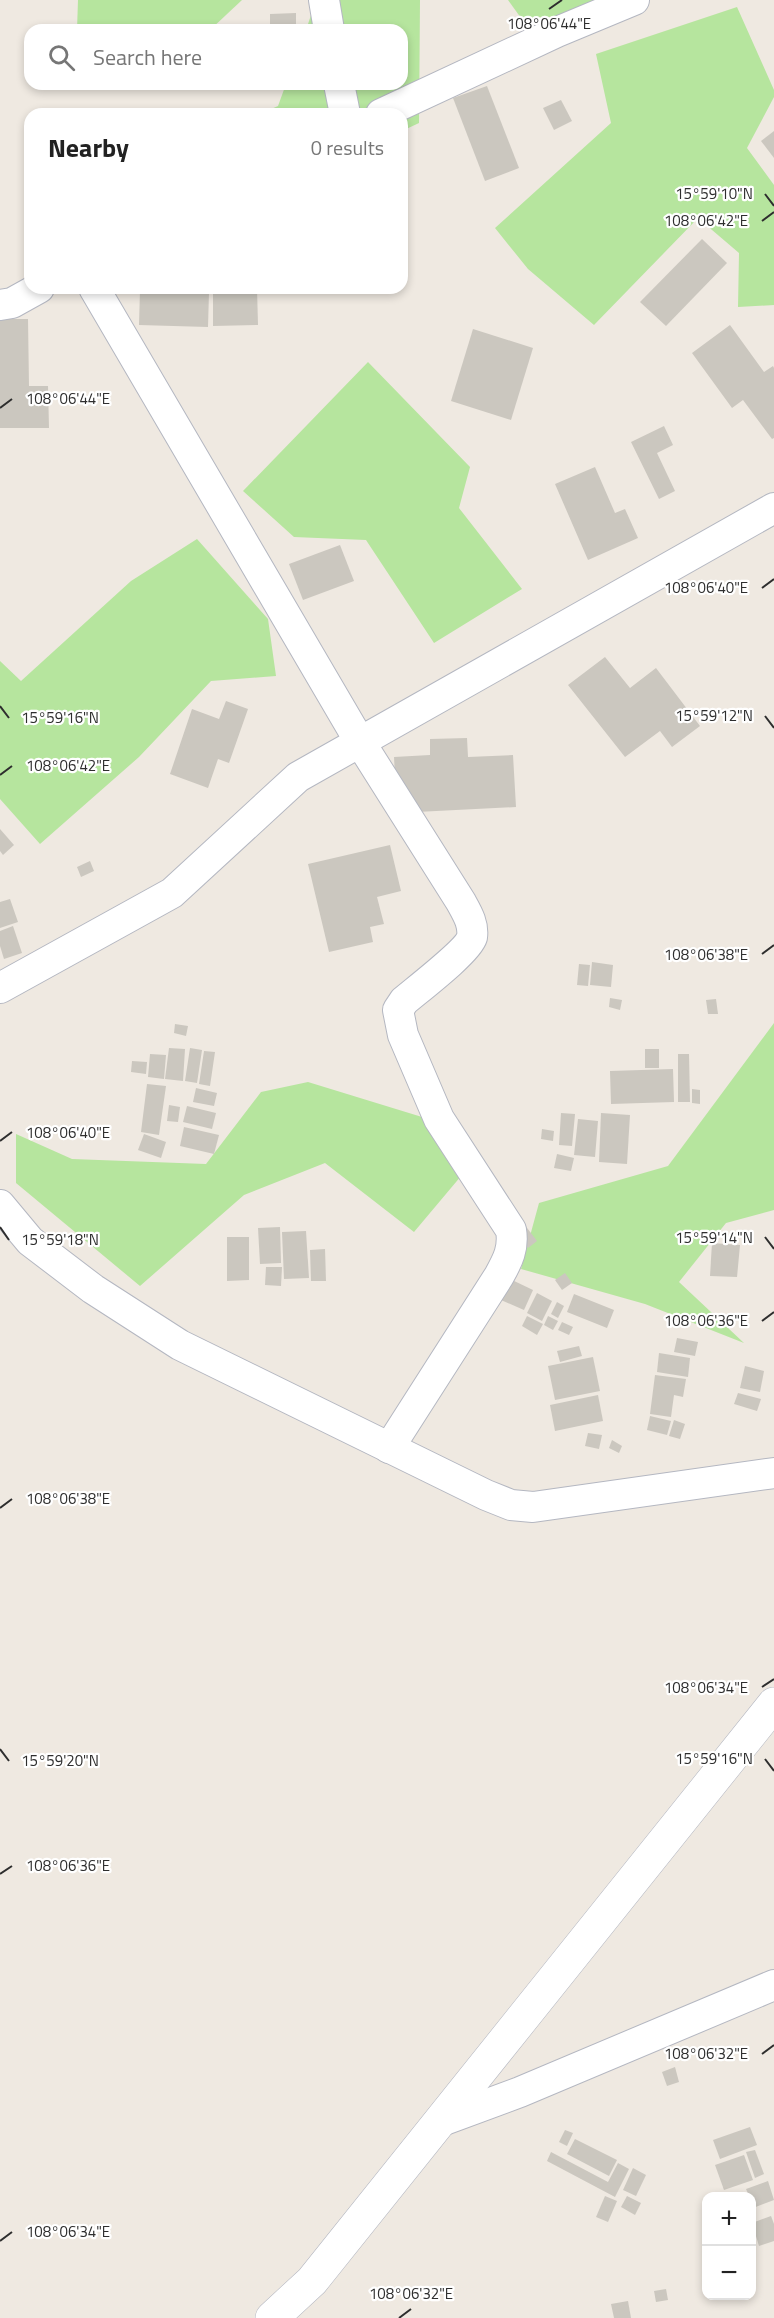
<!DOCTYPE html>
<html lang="en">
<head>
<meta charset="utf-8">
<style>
	:root { --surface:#fff; --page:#f6f6f6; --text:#222; --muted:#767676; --line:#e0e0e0 }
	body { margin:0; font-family:"Titillium Web",sans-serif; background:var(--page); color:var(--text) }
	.controls { position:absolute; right:18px; bottom:18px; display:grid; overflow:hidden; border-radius:12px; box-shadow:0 3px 9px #0003 }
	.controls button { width:54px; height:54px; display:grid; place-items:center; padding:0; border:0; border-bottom:2px solid var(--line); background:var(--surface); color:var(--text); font:30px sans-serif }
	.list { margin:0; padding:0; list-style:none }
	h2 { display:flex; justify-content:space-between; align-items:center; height:78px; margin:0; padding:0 24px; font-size:26px }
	h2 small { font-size:20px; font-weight:400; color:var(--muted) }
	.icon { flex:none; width:33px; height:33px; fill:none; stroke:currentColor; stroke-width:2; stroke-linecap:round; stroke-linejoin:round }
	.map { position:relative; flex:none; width:774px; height:2318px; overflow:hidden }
	.search { position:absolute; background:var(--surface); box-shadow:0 3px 9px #0003; left:24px; top:24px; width:384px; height:66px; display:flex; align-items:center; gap:15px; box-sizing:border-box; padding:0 21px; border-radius:18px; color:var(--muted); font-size:22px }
	.panel { position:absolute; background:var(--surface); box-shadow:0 3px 9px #0003; left:24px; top:108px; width:384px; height:186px; border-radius:18px }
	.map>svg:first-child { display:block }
	.green { fill:#b6e59e }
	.building { fill:#cbc7bf }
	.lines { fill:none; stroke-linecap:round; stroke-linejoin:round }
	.minor-casing { stroke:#b4b7c1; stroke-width:32 }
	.tertiary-casing { stroke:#b4b7c1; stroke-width:34 }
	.minor { stroke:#fff; stroke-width:30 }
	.tertiary { stroke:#fff; stroke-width:33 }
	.ticks { fill:none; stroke:#2e2e2e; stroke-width:2 }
	.ticks-label { font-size:15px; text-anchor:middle; fill:#2e2e2e; stroke:#fff; stroke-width:4.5; stroke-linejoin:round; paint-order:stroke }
</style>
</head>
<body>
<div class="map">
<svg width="774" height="2318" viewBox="0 0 774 2318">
	<rect width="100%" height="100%" fill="#efe9e1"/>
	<g class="green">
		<polygon points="78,0 242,0 210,30 77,30"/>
		<polygon points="316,0 420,0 419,123 402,131 402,114 260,114 278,106 286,84 402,84 402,30 306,30"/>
		<polygon points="508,0 595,0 558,17 521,18"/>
		<polygon points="737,7 774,90 774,97 747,148 774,185 774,305 738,307 739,253 698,218 594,325 528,269 495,228 611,123 596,54"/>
		<polygon points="368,362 470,467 459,508 522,589 434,643 366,540 294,537 243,491"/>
		<polygon points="197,539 268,619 276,676 211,681 139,757 40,844 0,799 0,661 21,681 131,581"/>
		<polygon points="774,1023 774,1210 726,1223 679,1282 744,1343 645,1304 521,1269 539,1203 668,1166"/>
		<polygon points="308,1082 422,1117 472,1163 414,1232 325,1163 244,1195 140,1286 16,1183 16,1134 72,1159 206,1164 261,1092"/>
	</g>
	<g class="building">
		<polygon points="296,13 296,30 270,30 270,14"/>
		<polygon points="487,86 519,168 485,181 453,98"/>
		<polygon points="561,100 572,121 554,130 543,108"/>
		<polygon points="774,131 774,158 761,141"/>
		<polygon points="702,239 727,263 666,326 640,302"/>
		<polygon points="213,288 257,288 258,325 213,326"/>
		<polygon points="140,290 209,292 208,327 139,325"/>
		<polygon points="0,319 28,319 29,386 48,386 49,428 0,428"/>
		<polygon points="730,325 764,372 773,366 774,368 774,438 772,439 743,400 732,408 692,353"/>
		<polygon points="473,329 533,348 511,420 451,401"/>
		<polygon points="664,426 673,445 657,453 675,491 659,499 631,442"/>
		<polygon points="595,467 615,513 625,509 638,538 588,560 555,484"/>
		<polygon points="340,545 354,581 303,600 289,564"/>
		<polygon points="605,657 630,688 656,668 700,726 672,747 660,731 625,757 568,685"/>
		<polygon points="226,701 248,709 229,763 218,759 208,788 170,774 192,709 219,719"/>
		<polygon points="467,738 468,757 513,755 516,807 397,813 394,757 430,755 430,739"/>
		<polygon points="0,829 14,845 3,855 0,851"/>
		<polygon points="390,845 401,891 377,897 384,924 370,927 373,942 329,952 308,864"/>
		<polygon points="90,861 94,871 81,877 77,867"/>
		<polygon points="10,899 18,922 0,928 0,902"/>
		<polygon points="13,926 22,953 4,959 0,946 0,931"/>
		<polygon points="592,962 613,965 611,987 590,985"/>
		<polygon points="579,964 590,965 588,986 577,985"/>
		<polygon points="610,998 622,1000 620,1010 609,1007"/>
		<polygon points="716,999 718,1014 708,1014 706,1000"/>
		<polygon points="175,1024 188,1026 186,1036 174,1033"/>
		<polygon points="169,1048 185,1049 183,1081 165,1079"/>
		<polygon points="190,1048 202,1050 197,1083 185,1081"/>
		<rect x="645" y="1049" width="14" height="19"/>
		<polygon points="204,1051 215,1052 210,1086 199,1084"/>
		<polygon points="150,1054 166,1055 164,1079 148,1077"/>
		<polygon points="678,1054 689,1054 690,1102 678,1102"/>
		<polygon points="132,1061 147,1062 146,1074 131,1072"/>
		<polygon points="673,1069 674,1102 611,1104 610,1071"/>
		<polygon points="147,1084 166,1086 159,1135 141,1132"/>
		<polygon points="196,1088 217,1093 214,1106 193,1102"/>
		<polygon points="692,1089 700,1090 700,1104 692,1103"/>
		<polygon points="169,1105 180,1107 178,1122 167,1121"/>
		<polygon points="187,1106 216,1113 212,1129 183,1122"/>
		<polygon points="561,1113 575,1114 572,1146 559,1145"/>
		<polygon points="601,1113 630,1115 627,1164 599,1162"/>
		<polygon points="578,1119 598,1121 595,1157 574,1155"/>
		<polygon points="184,1127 219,1135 214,1154 180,1146"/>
		<polygon points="542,1129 554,1131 553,1141 541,1139"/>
		<polygon points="144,1134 166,1142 161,1158 138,1150"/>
		<polygon points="557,1154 574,1158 571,1171 554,1168"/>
		<polygon points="518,1216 537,1241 528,1248 509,1223"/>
		<polygon points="280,1227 281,1263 260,1264 258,1228"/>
		<polygon points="306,1231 309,1278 284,1279 282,1232"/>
		<polygon points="227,1237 249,1237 249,1280 227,1281"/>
		<polygon points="712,1243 740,1245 737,1277 710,1276"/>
		<polygon points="325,1249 326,1281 311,1281 310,1250"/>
		<polygon points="266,1267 282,1267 281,1286 265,1285"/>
		<polygon points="565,1273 572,1283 562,1290 555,1280"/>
		<polygon points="510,1279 533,1290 524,1310 501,1300"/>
		<polygon points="537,1293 552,1301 542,1321 527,1313"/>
		<polygon points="574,1294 614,1310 607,1328 567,1312"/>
		<polygon points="557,1302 564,1306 558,1318 551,1314"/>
		<polygon points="527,1316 543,1324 537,1335 522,1326"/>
		<polygon points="548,1316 558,1321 553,1330 544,1325"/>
		<polygon points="562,1322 573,1327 569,1335 558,1330"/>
		<polygon points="677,1338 698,1342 695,1356 674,1352"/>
		<polygon points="579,1346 582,1356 560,1362 557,1351"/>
		<polygon points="659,1353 690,1358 688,1377 657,1372"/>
		<polygon points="593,1357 600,1391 555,1400 548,1366"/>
		<polygon points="745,1366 764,1371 760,1392 740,1388"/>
		<polygon points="655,1375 686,1379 683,1397 674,1395 671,1417 650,1414"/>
		<polygon points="738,1393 761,1399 757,1411 734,1404"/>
		<polygon points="598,1395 603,1421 555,1431 550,1405"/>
		<polygon points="650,1416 671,1421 667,1435 647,1430"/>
		<polygon points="674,1420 685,1424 680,1439 669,1436"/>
		<polygon points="588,1433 602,1435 599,1449 585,1446"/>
		<polygon points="612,1440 622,1446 619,1453 609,1448"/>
		<polygon points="675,2067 679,2082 667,2086 662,2072"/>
		<polygon points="750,2127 757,2145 720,2159 713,2140"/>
		<polygon points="565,2130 573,2133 567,2146 559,2142"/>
		<polygon points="575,2139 617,2160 609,2176 567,2154"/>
		<polygon points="755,2150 764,2174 755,2178 746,2152"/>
		<polygon points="551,2152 608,2182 618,2163 629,2169 615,2197 547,2161"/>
		<polygon points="744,2155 753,2180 724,2190 715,2165"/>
		<polygon points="633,2168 646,2175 636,2196 623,2190"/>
		<polygon points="768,2181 774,2200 753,2208 752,2196 749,2196 746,2189"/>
		<polygon points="605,2196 617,2201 608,2222 596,2217"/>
		<polygon points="627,2196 641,2203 635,2215 621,2207"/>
		<polygon points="771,2216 774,2224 774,2241 759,2246 752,2223"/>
		<polygon points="666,2289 668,2300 656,2302 654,2291"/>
		<polygon points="628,2301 631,2318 614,2318 611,2304"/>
	</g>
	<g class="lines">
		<defs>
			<g id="minor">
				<polyline points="324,0 329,30"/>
				<polyline points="339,84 345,114"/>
				<polyline points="381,114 557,32 634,0"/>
				<path d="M94,288L360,742L461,902C467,913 474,924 472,937C468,951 418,989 404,1001L398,1010L403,1035L439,1119L511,1230C514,1248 508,1260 499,1276L389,1448"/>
				<polyline points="0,305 12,303 39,288"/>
				<polyline points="0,988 172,893 298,777 774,508"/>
				<polyline points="0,1205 30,1241 93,1289 180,1345 486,1495 511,1505 533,1507 774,1473"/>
				<polyline points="439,2122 520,2092 774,1985"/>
			</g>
			<polyline id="tertiary" points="272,2318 312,2281 774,1704"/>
		</defs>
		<use href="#minor" class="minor-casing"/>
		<use href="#tertiary" class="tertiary-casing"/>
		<use href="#minor" class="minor"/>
		<use href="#tertiary" class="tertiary"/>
	</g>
	<path class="ticks" d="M549,9L562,0M765,194L774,206M762,221L774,212M0,408L12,399M762,588L774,579M0,706L9,718M765,716L774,728M0,775L12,766M762,954L774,945M0,1141L12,1132M0,1227L9,1240M765,1237L774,1249M762,1321L774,1312M0,1508L12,1499M762,1687L774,1679M0,1749L9,1761M765,1759L774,1771M0,1874L12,1866M762,2054L774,2045M0,2241L12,2232M399,2318L411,2309"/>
	<g class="ticks-label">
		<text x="549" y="29">108°06'44"E</text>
		<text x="714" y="199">15°59'10"N</text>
		<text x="706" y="226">108°06'42"E</text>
		<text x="68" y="404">108°06'44"E</text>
		<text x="706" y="593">108°06'40"E</text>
		<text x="714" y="721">15°59'12"N</text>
		<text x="60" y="723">15°59'16"N</text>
		<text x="68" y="771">108°06'42"E</text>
		<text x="706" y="960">108°06'38"E</text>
		<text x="68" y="1138">108°06'40"E</text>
		<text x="714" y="1243">15°59'14"N</text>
		<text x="60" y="1245">15°59'18"N</text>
		<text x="706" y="1326">108°06'36"E</text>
		<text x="68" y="1504">108°06'38"E</text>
		<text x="706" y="1693">108°06'34"E</text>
		<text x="714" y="1764">15°59'16"N</text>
		<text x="60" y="1766">15°59'20"N</text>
		<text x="68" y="1871">108°06'36"E</text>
		<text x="706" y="2059">108°06'32"E</text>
		<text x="68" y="2237">108°06'34"E</text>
		<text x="411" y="2299">108°06'32"E</text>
	</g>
</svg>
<div class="controls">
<button>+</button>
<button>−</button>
</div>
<div class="search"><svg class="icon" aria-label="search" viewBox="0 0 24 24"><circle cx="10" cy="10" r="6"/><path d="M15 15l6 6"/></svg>Search here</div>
<section class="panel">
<h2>Nearby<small>0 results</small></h2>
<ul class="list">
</ul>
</section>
</div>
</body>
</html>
